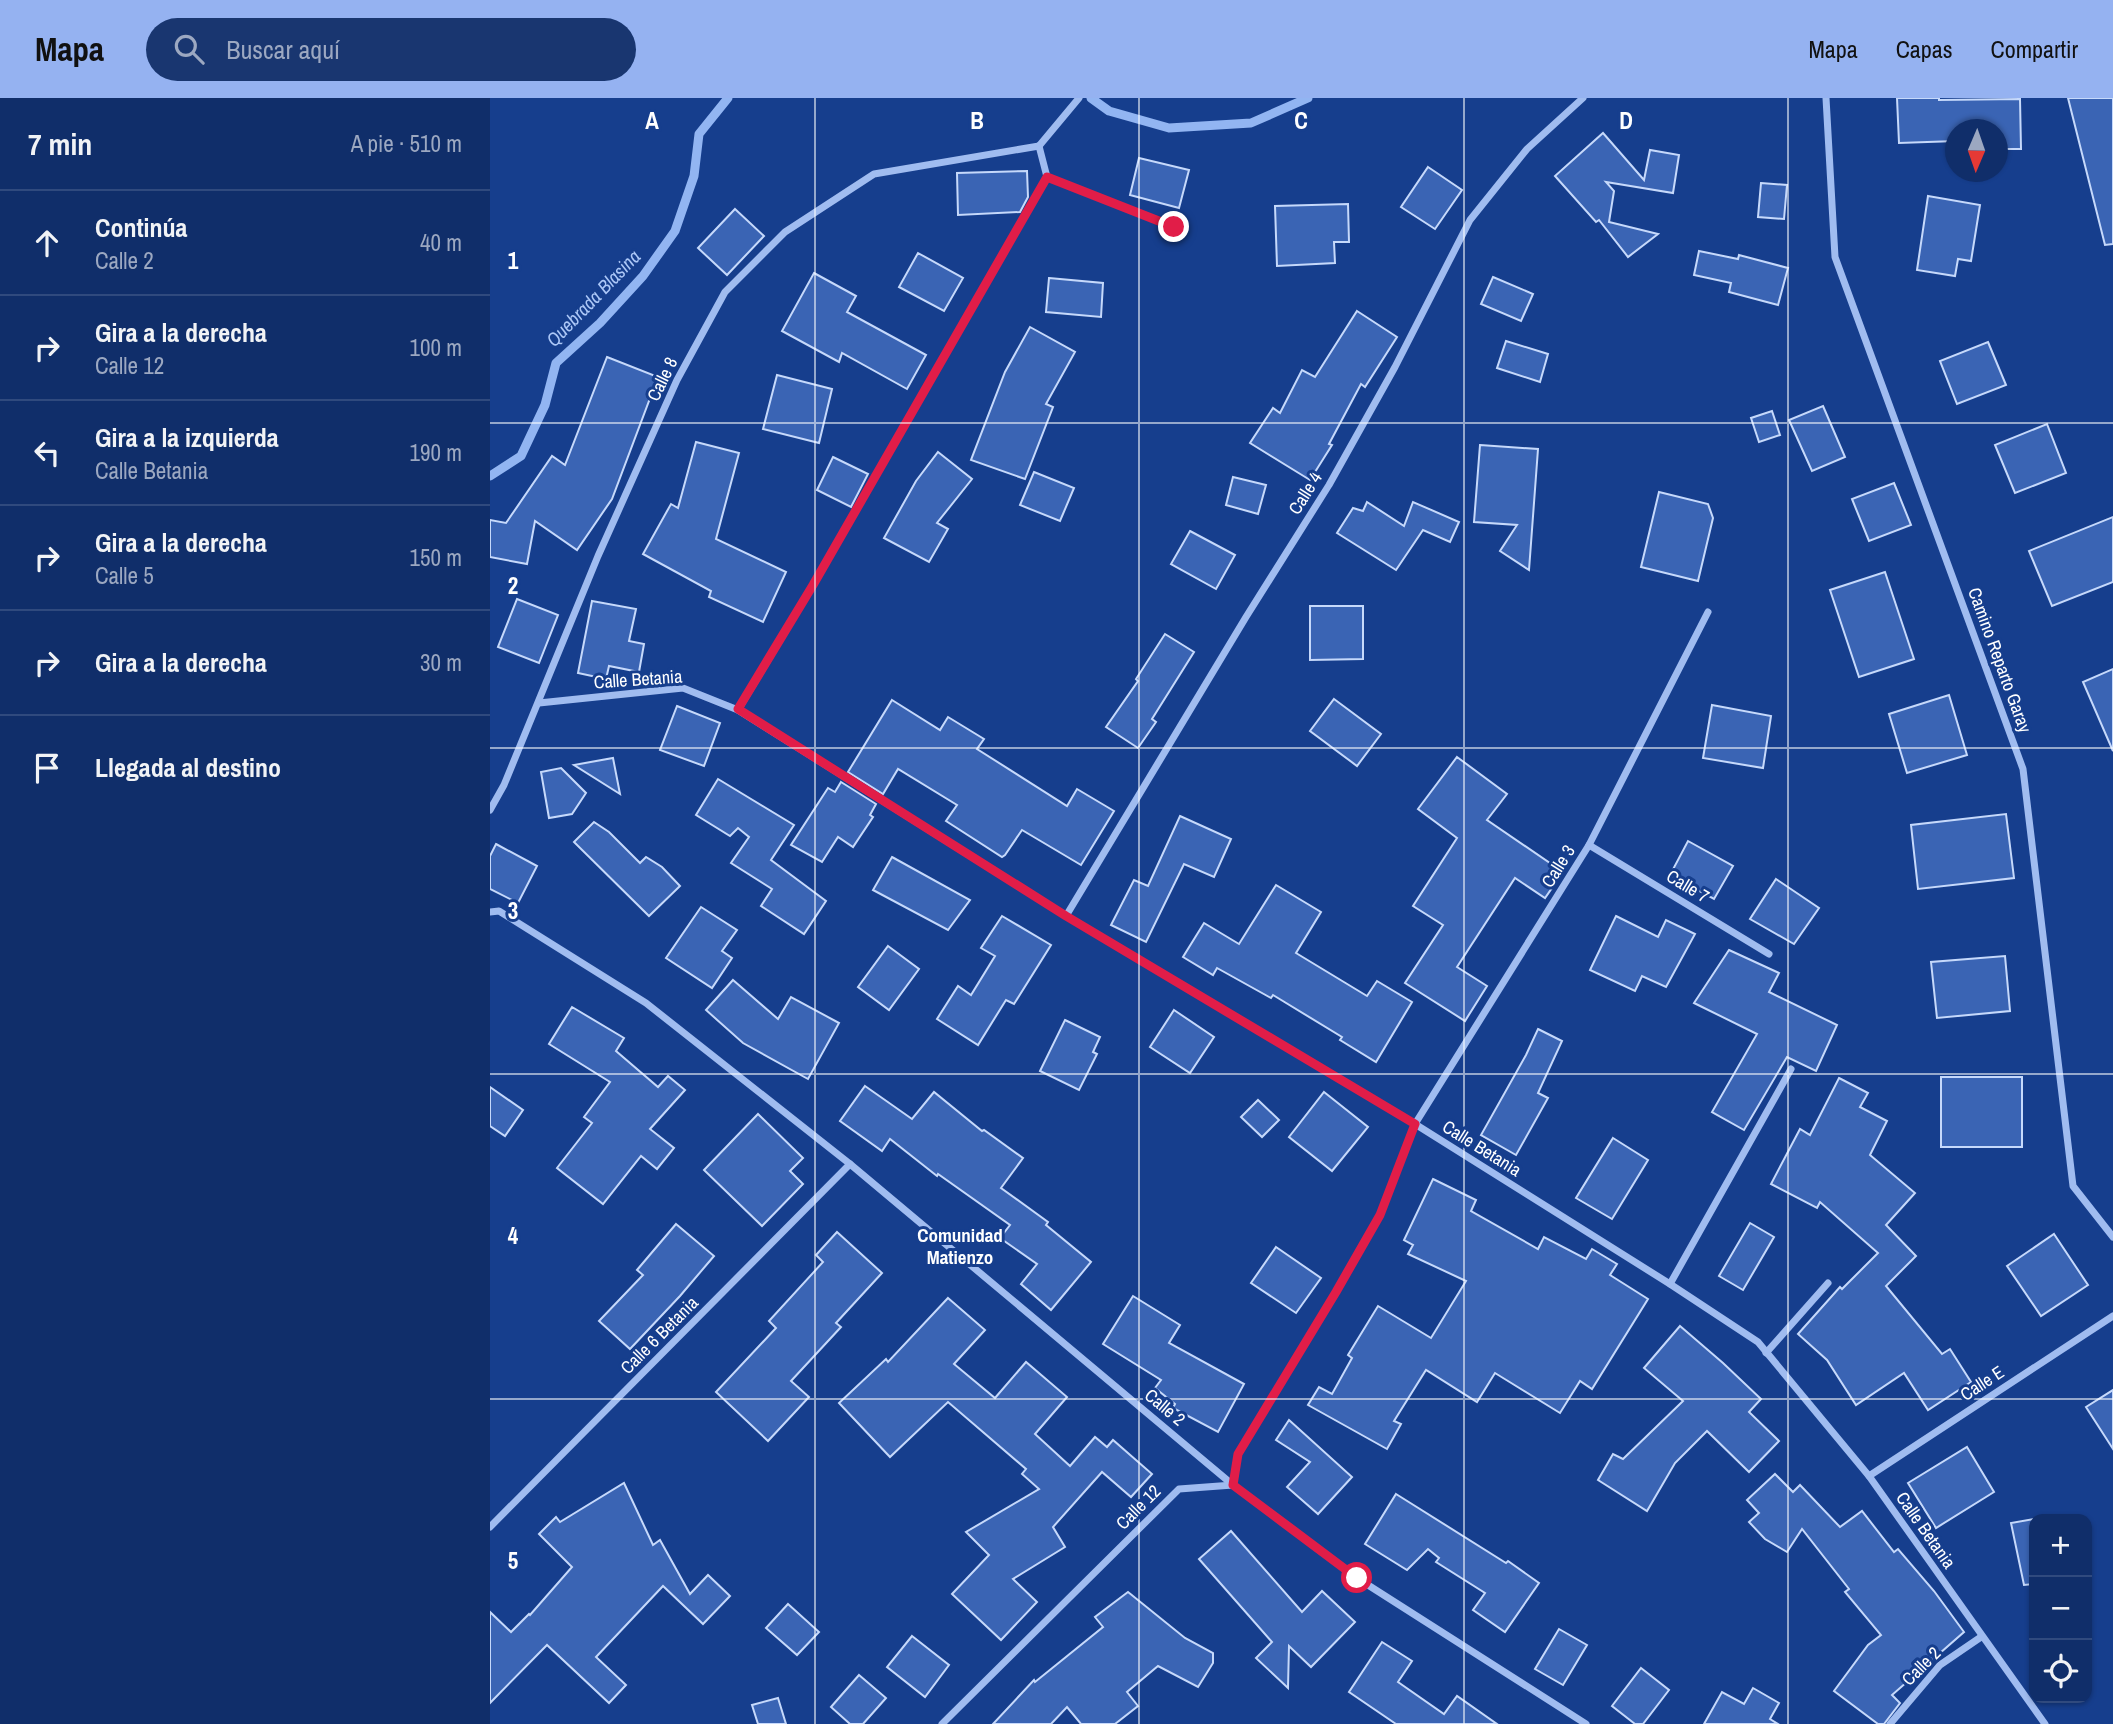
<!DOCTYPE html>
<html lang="es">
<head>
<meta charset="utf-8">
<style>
	:root { --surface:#102e6a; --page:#193670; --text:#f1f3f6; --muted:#9ca8c1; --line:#304a7e; --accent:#95b2f1 }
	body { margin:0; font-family:"Archivo Narrow",sans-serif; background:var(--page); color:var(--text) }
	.controls { position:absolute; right:21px; bottom:21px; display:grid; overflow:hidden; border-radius:14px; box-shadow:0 2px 5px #0004 }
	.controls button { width:63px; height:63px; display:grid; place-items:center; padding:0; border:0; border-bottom:2px solid var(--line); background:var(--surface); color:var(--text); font:35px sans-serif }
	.compass { position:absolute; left:1455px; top:21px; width:63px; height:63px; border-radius:50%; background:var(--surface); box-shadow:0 2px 5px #0004; rotate:182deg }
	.stop { position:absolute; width:21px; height:21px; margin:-16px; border:5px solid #e11d48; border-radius:50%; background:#fff }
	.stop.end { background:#e11d48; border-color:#fff; box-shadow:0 2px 7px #0008 }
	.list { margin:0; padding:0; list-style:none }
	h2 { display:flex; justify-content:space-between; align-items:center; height:91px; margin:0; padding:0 28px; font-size:30px }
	h2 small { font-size:23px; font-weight:400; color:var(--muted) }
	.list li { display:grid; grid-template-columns:46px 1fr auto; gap:21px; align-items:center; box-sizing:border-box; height:105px; padding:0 28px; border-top:2px solid var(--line) }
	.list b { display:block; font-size:26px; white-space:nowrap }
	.list p { margin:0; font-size:23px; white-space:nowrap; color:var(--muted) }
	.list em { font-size:23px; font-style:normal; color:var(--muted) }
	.icon { flex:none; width:38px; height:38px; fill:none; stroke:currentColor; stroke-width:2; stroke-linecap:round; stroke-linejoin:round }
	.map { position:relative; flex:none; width:1623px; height:1626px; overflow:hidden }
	header { display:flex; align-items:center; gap:42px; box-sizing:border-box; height:98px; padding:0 35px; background:var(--accent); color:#111 }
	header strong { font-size:33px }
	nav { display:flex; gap:38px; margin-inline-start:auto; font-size:24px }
	.search { width:490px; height:63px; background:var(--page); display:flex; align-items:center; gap:18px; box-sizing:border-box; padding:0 24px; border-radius:38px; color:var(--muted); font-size:26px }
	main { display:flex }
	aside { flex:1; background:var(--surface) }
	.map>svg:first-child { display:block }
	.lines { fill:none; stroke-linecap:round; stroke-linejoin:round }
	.stream { stroke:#92b5f2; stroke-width:9 }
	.building { fill:#3a64b4; stroke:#c6d9fb; stroke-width:2 }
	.street { stroke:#a0bcf0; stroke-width:7 }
	.route { stroke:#e11d48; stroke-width:9 }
	.grid { fill:none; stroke:#fff; stroke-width:2; stroke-opacity:0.55 }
	.labels { text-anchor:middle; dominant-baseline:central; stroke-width:6; stroke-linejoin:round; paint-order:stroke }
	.street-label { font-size:18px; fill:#fff; stroke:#163e8d }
	.water-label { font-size:19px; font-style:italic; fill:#acc7f7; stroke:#163e8d }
	.neighbourhood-label { font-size:19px; font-weight:bold; fill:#fff; stroke:#163e8d }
	.grid-label { font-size:23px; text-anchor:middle; font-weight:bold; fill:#fff; stroke:#163e8d; stroke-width:6; stroke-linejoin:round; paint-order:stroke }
</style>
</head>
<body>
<header>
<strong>Mapa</strong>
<div class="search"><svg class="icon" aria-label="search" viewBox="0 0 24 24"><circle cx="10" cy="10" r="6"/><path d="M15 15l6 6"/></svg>Buscar aquí</div>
<nav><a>Mapa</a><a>Capas</a><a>Compartir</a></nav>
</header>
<main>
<aside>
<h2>7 min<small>A pie · 510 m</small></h2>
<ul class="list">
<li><svg class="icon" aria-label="ahead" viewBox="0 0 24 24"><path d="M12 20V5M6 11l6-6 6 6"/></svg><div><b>Continúa</b><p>Calle 2</p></div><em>40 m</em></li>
<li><svg class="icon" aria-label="right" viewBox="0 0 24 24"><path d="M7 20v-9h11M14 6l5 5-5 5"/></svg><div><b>Gira a la derecha</b><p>Calle 12</p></div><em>100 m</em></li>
<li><svg class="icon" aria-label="left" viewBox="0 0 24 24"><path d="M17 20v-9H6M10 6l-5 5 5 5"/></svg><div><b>Gira a la izquierda</b><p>Calle Betania</p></div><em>190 m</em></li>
<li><svg class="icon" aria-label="right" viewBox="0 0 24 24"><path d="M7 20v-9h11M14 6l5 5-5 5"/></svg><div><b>Gira a la derecha</b><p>Calle 5</p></div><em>150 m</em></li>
<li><svg class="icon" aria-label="right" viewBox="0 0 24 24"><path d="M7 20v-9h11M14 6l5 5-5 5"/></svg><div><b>Gira a la derecha</b></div><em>30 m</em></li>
<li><svg class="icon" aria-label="arrive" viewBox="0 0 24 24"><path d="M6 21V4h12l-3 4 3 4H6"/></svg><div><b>Llegada al destino</b></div></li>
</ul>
</aside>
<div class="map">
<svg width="1623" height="1626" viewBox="0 0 1623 1626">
	<rect width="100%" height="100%" fill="#163e8d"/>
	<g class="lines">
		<g class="stream">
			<polyline points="601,0 619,13 679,30 761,25 818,0"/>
			<polyline points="0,378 31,358 55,307 66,265 110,225 153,178 185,133 204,78 209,36 238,0"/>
		</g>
	</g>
	<g class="building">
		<polygon points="1407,0 1449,0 1449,2 1530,1 1531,51 1508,51 1508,32 1466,32 1466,43 1409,45"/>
		<polygon points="1578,0 1623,0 1623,146 1615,147"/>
		<polygon points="1113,35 1154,82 1160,52 1189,57 1183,95 1116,84 1124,93 1119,124 1168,136 1138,159 1109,122 1106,124 1065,78"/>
		<polygon points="649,60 699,72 689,110 640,97"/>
		<polygon points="938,69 972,92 945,131 911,109"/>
		<polygon points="537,73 538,99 530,114 468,117 467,75"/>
		<polygon points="1271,85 1297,87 1294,121 1268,119"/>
		<polygon points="1438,98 1490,107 1481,163 1468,161 1465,178 1427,172"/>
		<polygon points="858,106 859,144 844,144 845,165 787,168 785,108"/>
		<polygon points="245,111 274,138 237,177 208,150"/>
		<polygon points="1209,153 1248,161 1249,157 1298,170 1288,207 1239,194 1241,185 1204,177"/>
		<polygon points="428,155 473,180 454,213 409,189"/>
		<polygon points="324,175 366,198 357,214 436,257 417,291 352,255 349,264 292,233"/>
		<polygon points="1003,179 1043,196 1031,223 991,206"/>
		<polygon points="559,180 613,185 611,219 556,214"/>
		<polygon points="867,213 907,239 875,289 871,286 839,346 842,347 820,382 760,345 783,310 790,315 812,272 825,279"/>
		<polygon points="540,229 585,254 556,306 563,309 535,381 481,362 515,274"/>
		<polygon points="1016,243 1058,256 1050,284 1007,270"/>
		<polygon points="1498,244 1516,287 1467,306 1450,263"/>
		<polygon points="117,259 168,279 122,401 87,452 45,423 37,466 0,459 0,422 16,425 62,358 75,367"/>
		<polygon points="287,277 342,291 329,345 273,331"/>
		<polygon points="1333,308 1355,359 1322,373 1299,322"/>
		<polygon points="1282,313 1290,337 1269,344 1261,320"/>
		<polygon points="1557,326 1576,375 1525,395 1505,347"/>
		<polygon points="206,344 249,355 226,441 296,474 273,524 219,499 221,493 153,456 181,406 188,410"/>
		<polygon points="990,347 1048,351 1039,472 1010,453 1027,427 984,424"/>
		<polygon points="448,354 482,381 447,425 458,431 439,464 394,440 426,383"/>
		<polygon points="343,359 378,376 361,409 327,392"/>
		<polygon points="544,374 584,390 570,423 530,407"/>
		<polygon points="743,379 776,387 768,416 736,407"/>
		<polygon points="1404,385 1421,427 1379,443 1362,401"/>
		<polygon points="1169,394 1218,406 1223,420 1208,483 1151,469"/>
		<polygon points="877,404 914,428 923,404 969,424 960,444 933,432 906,472 847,435 863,410 873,413"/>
		<polygon points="1623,419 1623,484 1562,508 1539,453"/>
		<polygon points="700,433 745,457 726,491 681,466"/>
		<polygon points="1395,474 1424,561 1369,579 1340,492"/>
		<polygon points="27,501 68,517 49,565 8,549"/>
		<polygon points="102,503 146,511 139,543 154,546 149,574 119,568 116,581 88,575"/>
		<polygon points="820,508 873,508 873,561 820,562"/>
		<polygon points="675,536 704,554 662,621 666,624 648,650 616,629 648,583 646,581"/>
		<polygon points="1623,571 1623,653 1593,584"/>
		<polygon points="1459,597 1477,657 1417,675 1399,616"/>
		<polygon points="844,601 891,636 867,668 820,633"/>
		<polygon points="402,602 450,632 458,619 494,641 487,651 577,708 587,691 624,713 591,767 532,732 515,757 512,759 456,723 467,707 408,671 393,696 358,674"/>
		<polygon points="1222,607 1281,618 1273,670 1213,660"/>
		<polygon points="187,608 230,625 214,668 170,652"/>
		<polygon points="967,659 1017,696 997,722 1073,774 1055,800 1025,780 967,869 997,888 975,923 915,885 953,827 923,808 967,740 928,711"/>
		<polygon points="123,660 130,696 84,667"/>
		<polygon points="71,670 96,695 82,716 59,720 51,674"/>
		<polygon points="228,681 304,727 281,762 336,803 314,836 271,808 282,791 241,765 259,739 248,730 240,738 206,717"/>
		<polygon points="351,684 386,706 380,717 383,719 363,749 348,739 332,764 301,747 338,690 345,694"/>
		<polygon points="1516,716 1524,780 1428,791 1421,727"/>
		<polygon points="690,718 741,741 724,779 694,766 656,844 621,827 644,782 658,788"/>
		<polygon points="104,724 119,734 150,765 156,759 172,769 190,788 159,818 84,744"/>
		<polygon points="1198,743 1243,768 1224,801 1180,777"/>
		<polygon points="6,746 47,768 28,805 0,791 0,758"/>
		<polygon points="402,759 480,802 458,832 383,792"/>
		<polygon points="1286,781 1329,810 1304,846 1260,821"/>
		<polygon points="786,787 831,814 806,855 877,898 887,883 922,904 886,964 850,942 852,939 783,897 781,900 727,870 723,877 693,859 714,825 749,846"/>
		<polygon points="211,809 247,832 232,853 242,860 222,890 176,860"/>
		<polygon points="512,818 561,847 524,906 516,902 488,947 447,921 468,888 481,897 505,858 491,850"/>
		<polygon points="1126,818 1168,839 1176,822 1205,836 1176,889 1152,878 1145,893 1100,872"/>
		<polygon points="398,848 429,871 399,912 368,889"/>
		<polygon points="1239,852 1289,875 1279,894 1347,927 1326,973 1297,959 1254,1032 1222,1014 1267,936 1204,905"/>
		<polygon points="1515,858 1520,913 1447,920 1441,864"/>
		<polygon points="243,882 288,921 301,899 349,925 318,981 253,945 216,912"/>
		<polygon points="82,909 134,940 126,953 168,989 178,978 195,992 160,1031 184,1050 167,1071 151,1058 113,1106 67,1070 102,1025 94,1019 120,984 59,946"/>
		<polygon points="684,912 724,939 700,975 660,949"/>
		<polygon points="575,922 610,939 603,954 607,956 589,992 550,973"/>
		<polygon points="1048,931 1072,943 1048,995 1058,1000 1026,1057 991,1037 1036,957"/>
		<rect x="1451" y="979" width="81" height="70"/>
		<polygon points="1349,980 1378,995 1370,1009 1397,1023 1380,1057 1425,1095 1396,1127 1426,1158 1396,1188 1452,1256 1460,1251 1481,1284 1438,1312 1414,1275 1366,1307 1337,1262 1308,1236 1350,1189 1352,1191 1388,1155 1330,1104 1327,1110 1281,1086 1310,1031 1320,1037"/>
		<polygon points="375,988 422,1021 444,994 492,1033 494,1032 533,1060 511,1090 558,1124 556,1127 601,1164 561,1212 531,1186 547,1166 510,1140 520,1127 448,1076 447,1078 400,1041 392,1053 350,1023"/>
		<polygon points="0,989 33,1012 15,1038 0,1028"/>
		<polygon points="834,994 878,1029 842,1073 799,1039"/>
		<polygon points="768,1002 789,1022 772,1039 751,1019"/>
		<polygon points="268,1016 313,1060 300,1073 313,1086 272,1128 214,1072"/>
		<polygon points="1123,1040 1158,1062 1122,1121 1086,1100"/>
		<polygon points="943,1081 986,1102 981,1113 1048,1151 1054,1139 1096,1161 1102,1151 1127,1166 1120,1177 1158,1201 1102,1291 1090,1283 1070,1315 1005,1275 987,1304 936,1272 904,1323 911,1326 897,1351 818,1307 829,1289 842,1296 862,1260 858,1257 888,1208 941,1240 976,1183 918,1156 923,1147 914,1142"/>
		<polygon points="1260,1125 1284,1139 1253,1192 1229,1178"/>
		<polygon points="186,1126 224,1158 190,1198 140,1251 109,1223 153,1177 147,1172"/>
		<polygon points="347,1134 392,1175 346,1225 351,1229 301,1283 319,1299 278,1343 226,1294 286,1230 279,1223 333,1164 326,1157"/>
		<polygon points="1564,1136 1598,1187 1551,1218 1517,1168"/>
		<polygon points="786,1149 831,1180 806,1215 761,1185"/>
		<polygon points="643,1198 690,1227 679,1245 754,1286 728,1334 683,1310 685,1306 665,1290 671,1282 613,1246"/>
		<polygon points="458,1200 495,1232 464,1266 505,1300 536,1264 577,1299 545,1336 580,1368 605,1339 617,1349 623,1342 662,1376 641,1399 612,1374 563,1429 575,1449 523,1481 547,1504 511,1542 462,1496 499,1457 476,1434 549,1391 532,1376 536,1371 458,1304 400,1359 349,1305 396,1261 398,1264"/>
		<polygon points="1190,1228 1233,1265 1271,1301 1259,1314 1289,1343 1259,1374 1217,1333 1185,1365 1157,1413 1108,1382 1123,1356 1133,1361 1193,1303 1154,1270"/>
		<polygon points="1623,1292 1623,1351 1596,1309"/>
		<polygon points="799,1322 862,1379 828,1416 797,1389 820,1364 786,1342"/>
		<polygon points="1477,1349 1504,1394 1446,1430 1418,1385"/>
		<polygon points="1285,1376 1303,1394 1310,1387 1350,1429 1372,1413 1404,1454 1408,1451 1444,1493 1474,1534 1402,1597 1410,1605 1394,1626 1388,1626 1344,1593 1378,1547 1391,1537 1355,1494 1359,1491 1312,1431 1297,1454 1275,1441 1259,1424 1269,1415 1257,1402"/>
		<polygon points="134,1385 163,1447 170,1442 200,1496 218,1477 240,1498 213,1526 173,1488 106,1559 136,1587 119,1605 57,1547 0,1605 0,1514 21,1534 39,1516 40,1517 82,1469 49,1436 66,1419 70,1424"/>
		<polygon points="906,1396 1016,1465 1018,1463 1049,1485 1015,1534 983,1512 995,1495 946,1464 949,1460 938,1451 917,1472 875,1446"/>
		<polygon points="1544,1421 1544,1486 1534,1487 1521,1425"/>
		<polygon points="741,1433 812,1514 832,1493 865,1524 821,1569 799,1548 798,1590 766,1560 782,1544 709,1461"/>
		<polygon points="638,1494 695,1540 723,1555 723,1565 708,1589 668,1568 637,1594 648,1608 625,1626 591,1626 577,1609 561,1626 503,1626 544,1582 545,1584 613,1529 605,1519"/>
		<polygon points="298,1506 329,1534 307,1557 276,1530"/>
		<polygon points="1069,1531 1097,1547 1073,1587 1045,1571"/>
		<polygon points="422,1538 459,1567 435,1599 397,1569"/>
		<polygon points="892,1544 922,1563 908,1584 954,1616 967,1598 1007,1626 906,1626 859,1594"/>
		<polygon points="1151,1570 1179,1592 1153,1626 1145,1626 1122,1608"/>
		<polygon points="369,1577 396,1600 373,1626 360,1626 341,1609"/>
		<polygon points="1263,1590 1289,1605 1280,1621 1288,1626 1214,1626 1232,1594 1254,1606"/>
		<polygon points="288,1600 296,1626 268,1626 262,1607"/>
	</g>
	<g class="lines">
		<g class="street">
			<polyline points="1336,0 1345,159 1533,671 1583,1088 1623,1139"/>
			<polyline points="549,48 589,0"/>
			<polyline points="557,79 684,129"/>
			<polyline points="49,605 193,590 248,612 576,818 925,1026 1180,1186 1268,1244 1379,1378 1555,1626"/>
			<polyline points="248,612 323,487 557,79 549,48"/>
			<polyline points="0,712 14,687 108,458 187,282 235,194 295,134 384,76 549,48"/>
			<polyline points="1099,747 1279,856"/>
			<polyline points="0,814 9,813 156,905 360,1066 743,1387 867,1480 1096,1626"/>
			<polyline points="576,818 756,519 839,387 905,269 980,122 1037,51 1093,0"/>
			<polyline points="1180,1186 1301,971"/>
			<polyline points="1276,1255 1338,1185"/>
			<polyline points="1379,1378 1623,1218"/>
			<polyline points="0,1429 360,1066"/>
			<polyline points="452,1626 689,1391 743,1387 748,1356 846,1194 890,1117 925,1026 1099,747 1218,514"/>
			<polyline points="1400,1626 1450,1567 1491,1539"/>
		</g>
	</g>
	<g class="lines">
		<polyline class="route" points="684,129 557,79 323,487 248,611 576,818 925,1026 890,1117 846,1194 748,1356 743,1387 867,1480"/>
	</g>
	<path class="grid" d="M325,0V1626M649,0V1626M974,0V1626M1298,0V1626M0,325H1623M0,650H1623M0,976H1623M0,1301H1623"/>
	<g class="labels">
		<g class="street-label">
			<text transform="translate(172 281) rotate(-64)">Calle 8</text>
			<text transform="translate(815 395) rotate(-58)">Calle 4</text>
			<text transform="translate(1510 562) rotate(70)">Camino Reparto Garay</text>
			<text transform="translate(148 581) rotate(-4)">Calle Betania</text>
			<text transform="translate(1068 768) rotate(-58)">Calle 3</text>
			<text transform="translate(1198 788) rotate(31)">Calle 7</text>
			<text transform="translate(992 1050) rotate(32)">Calle Betania</text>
			<text transform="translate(169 1237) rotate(-45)">Calle 6 Betania</text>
			<text transform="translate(1492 1285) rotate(-33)">Calle E</text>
			<text transform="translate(675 1309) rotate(40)">Calle 2</text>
			<text transform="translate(648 1409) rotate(-45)">Calle 12</text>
			<text transform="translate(1436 1432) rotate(55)">Calle Betania</text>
			<text transform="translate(1431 1568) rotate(-45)">Calle 2</text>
		</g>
		<g class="water-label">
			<text transform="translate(103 200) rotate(-46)">Quebrada Blasina</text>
		</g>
		<g class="neighbourhood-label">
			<text x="470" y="1137">Comunidad<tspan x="470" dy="22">Matienzo</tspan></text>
		</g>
	</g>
	<g class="grid-label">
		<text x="162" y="31">A</text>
		<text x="487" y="31">B</text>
		<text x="811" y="31">C</text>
		<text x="1136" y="31">D</text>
		<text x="23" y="171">1</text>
		<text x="23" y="496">2</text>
		<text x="23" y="821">3</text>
		<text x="23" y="1146">4</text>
		<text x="23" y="1471">5</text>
	</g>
</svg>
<div class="controls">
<button>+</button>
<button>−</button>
<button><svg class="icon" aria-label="locate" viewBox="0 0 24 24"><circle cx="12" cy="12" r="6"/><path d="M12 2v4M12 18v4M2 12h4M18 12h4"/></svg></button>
</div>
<svg class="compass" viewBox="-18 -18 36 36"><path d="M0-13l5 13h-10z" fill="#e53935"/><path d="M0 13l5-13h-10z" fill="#9ca8c1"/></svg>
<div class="stop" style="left:867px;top:1480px"></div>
<div class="stop end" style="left:684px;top:129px"></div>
</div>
</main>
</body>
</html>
